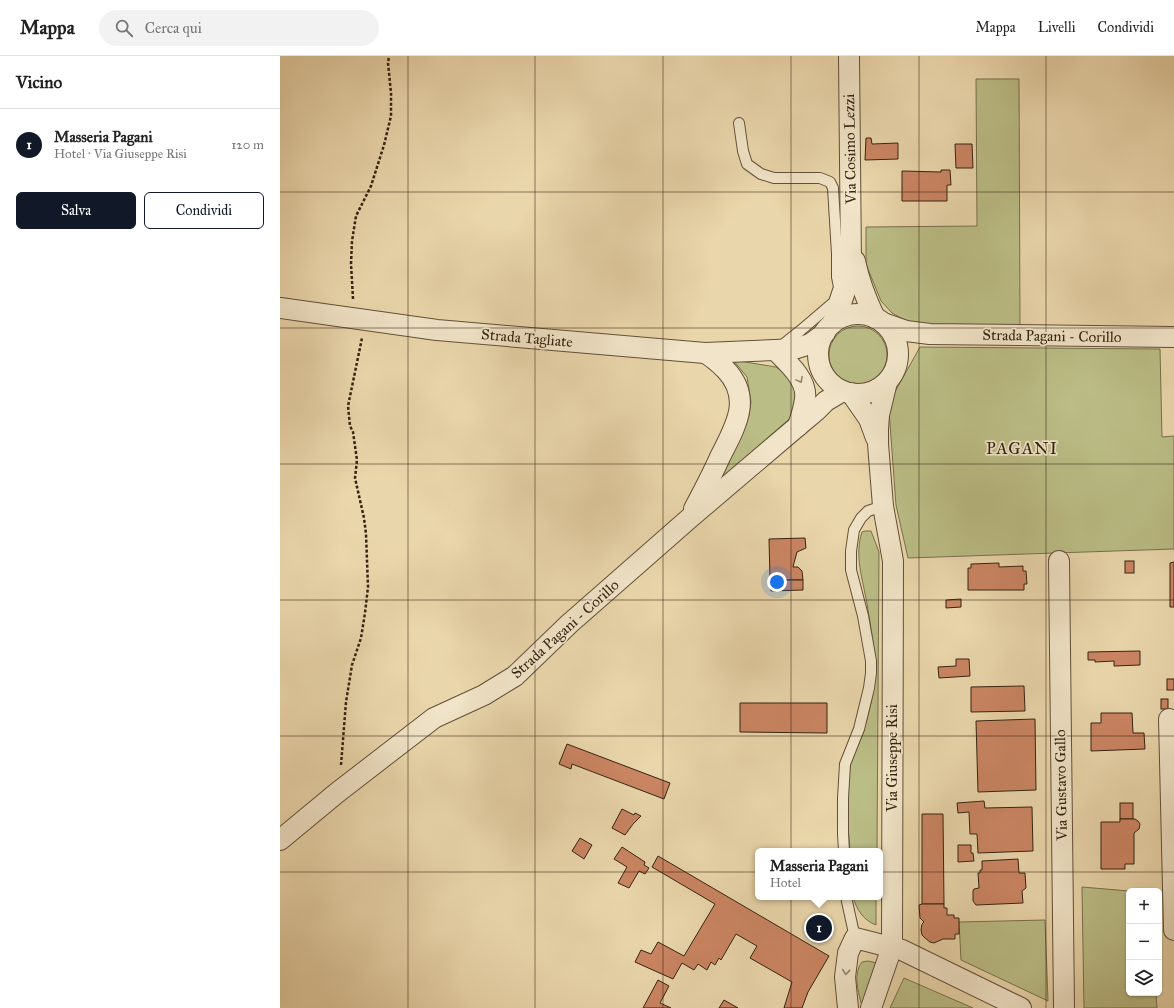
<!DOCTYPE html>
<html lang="it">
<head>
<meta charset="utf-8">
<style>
	:root { --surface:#fff; --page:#f2f2f2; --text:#222; --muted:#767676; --line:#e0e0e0; --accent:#111827 }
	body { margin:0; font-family:"IM FELL Great Primer",serif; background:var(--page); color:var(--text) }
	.controls { position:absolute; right:12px; bottom:12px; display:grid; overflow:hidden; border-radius:6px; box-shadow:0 1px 3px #0004 }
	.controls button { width:36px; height:36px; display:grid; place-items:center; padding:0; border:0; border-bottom:1px solid var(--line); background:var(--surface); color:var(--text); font:20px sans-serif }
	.you { position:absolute; left:497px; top:526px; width:14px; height:14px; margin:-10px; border:3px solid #fff; border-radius:50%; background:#1a73e8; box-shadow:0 0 0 6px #1a73e833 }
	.badge { display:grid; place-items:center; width:26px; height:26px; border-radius:50%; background:var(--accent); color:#fff; font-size:13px; font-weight:700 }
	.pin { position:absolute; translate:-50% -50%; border:2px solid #fff; box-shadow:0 1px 4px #0006 }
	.popup { position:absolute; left:475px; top:792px; width:128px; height:52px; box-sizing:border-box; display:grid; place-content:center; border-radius:6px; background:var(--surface); filter:drop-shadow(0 1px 3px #0005); font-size:13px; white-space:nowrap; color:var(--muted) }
	.popup b { font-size:15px; color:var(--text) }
	.popup::after { content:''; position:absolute; left:50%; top:100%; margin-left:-8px; border:8px solid transparent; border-top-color:var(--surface) }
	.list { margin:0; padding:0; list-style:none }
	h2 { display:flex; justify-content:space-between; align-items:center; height:52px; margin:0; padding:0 16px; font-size:17px }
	h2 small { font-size:13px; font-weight:400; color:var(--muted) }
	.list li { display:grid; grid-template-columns:26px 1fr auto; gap:12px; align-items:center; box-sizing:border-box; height:72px; padding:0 16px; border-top:1px solid var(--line) }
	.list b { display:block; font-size:15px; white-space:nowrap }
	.list p { margin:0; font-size:13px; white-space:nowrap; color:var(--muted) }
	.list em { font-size:13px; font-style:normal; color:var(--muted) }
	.actions { display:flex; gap:8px; padding:12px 16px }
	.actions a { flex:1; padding:9px 0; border:1px solid var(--accent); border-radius:6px; text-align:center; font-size:14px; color:var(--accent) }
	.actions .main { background:var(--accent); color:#fff }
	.icon { flex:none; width:22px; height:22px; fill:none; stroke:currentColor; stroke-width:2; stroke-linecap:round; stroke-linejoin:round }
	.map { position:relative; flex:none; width:894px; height:952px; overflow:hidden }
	header { display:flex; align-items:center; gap:24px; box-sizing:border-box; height:56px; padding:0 20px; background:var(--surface); border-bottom:1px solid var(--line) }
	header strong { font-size:19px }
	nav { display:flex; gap:22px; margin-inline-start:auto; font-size:14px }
	.search { width:280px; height:36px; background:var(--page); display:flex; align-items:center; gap:10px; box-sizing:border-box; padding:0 14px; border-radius:22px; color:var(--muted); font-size:15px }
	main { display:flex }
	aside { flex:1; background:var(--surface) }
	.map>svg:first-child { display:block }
	.green { fill:#bbbd86; stroke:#78704c }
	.building { fill:#cb8563; stroke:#342311 }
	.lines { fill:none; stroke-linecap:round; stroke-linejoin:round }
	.service-casing { stroke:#625038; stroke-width:12 }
	.minor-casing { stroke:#625038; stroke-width:22 }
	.path { stroke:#342311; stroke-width:2.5; stroke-dasharray:3 2; stroke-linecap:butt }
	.service { stroke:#f1e4c8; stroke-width:10 }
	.minor { stroke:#f1e4c8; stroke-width:20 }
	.oneway { stroke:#92846c }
	.grid { fill:none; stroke:#342311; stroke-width:1; stroke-opacity:0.55 }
	.labels { text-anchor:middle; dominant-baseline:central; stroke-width:3.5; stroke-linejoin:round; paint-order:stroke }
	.street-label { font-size:15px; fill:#342311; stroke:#f1e4c8 }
	.quarter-label { font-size:17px; letter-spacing:1px; fill:#342311; stroke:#f1e4c8 }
</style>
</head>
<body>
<header>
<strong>Mappa</strong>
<div class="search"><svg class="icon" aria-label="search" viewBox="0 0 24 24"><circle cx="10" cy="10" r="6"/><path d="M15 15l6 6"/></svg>Cerca qui</div>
<nav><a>Mappa</a><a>Livelli</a><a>Condividi</a></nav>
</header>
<main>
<aside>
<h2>Vicino<small></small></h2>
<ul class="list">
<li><span class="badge">1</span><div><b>Masseria Pagani</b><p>Hotel · Via Giuseppe Risi</p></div><em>120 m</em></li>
</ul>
<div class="actions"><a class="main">Salva</a><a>Condividi</a></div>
</aside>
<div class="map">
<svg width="894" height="952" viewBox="0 0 894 952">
	<rect width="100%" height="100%" fill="#ead6ab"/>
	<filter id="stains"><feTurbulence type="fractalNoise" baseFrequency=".005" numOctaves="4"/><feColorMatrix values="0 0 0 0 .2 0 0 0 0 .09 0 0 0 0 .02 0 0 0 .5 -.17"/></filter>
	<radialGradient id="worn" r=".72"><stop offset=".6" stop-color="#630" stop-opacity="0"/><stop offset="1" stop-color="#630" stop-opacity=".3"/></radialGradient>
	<g class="green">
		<polygon points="696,23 739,23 740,270 638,271 612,257 601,245 586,208 586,171 697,170"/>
		<circle cx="578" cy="299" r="29"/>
		<polygon points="640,291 880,293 882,381 894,380 894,493 628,502 616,449 609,354 612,341"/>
		<polygon points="453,304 496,311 507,319 518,337 514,359 439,424 464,371 469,359 471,346 467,321"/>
		<path d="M585,475H591L599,496L597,795H570C568,766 563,735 571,707C573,700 577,692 580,685C587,665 593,644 594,623C596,598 591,572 587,548C583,524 574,499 582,476Z"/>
		<polygon points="802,831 849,835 849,937 876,937 877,952 804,952"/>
		<path d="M573,841H596V869C583,864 577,854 573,841Z"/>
		<polygon points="765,864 768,945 681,904 679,866"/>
		<path d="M588,905L597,907L583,946L581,947C578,934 573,918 582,906Z"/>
		<polygon points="624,922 693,952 610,952"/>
	</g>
	<g class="building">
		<polygon points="586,82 591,82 592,88 618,87 618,103 585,104"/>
		<polygon points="675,88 692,88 693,112 676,112"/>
		<polygon points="661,114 670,114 671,129 667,129 667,145 622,145 622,115 661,116"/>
		<polygon points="525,482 526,492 517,496 514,507 513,511 518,511 522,515 523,524 490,524 489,483"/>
		<rect x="845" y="505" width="9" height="12"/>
		<polygon points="894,506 894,551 890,551 890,507"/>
		<polygon points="719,507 719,511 743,510 743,515 746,515 747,528 744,528 744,534 688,534 688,512 691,512 691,508"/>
		<polygon points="490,524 523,524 523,534 491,535"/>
		<polygon points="681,543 681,551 666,552 666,544"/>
		<polygon points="860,595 860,609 834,610 834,605 815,606 815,604 808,604 808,596"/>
		<polygon points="676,603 689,603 690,620 659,622 658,611 676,610"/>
		<rect x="887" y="623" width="7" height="11"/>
		<polygon points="744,630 745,655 691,656 691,631"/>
		<rect x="881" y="643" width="7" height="10"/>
		<polygon points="460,647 547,647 547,677 460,676"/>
		<polygon points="821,657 852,657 853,677 864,677 865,693 811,695 811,667 821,667"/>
		<polygon points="755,663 756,734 698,736 696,665"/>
		<polygon points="287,688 390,727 384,743 292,708 291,713 279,708"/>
		<polygon points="704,745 705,752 752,751 753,795 698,797 697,778 690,778 689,756 678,757 677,747"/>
		<rect x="840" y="747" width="13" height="16"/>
		<polygon points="342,753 354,759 355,757 361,760 353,768 345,779 332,772"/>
		<polygon points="642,758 663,758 664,848 642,848"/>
		<polygon points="840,763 855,763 858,765 860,768 859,773 854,777 854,808 845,808 845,813 821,813 821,766 840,766"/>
		<polygon points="300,782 312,789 304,803 292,795"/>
		<polygon points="678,789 691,789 691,797 693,797 694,805 678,806"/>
		<polygon points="342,791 365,806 364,809 369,812 365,818 359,815 349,832 338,827 347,811 334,803"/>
		<polygon points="378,800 549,900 528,936 522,952 504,952 512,926 470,902 477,890 456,878 441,904 439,902 435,909 431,906 427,914 418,908 414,914 402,907 393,923 355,906 361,894 371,898 378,886 404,900 435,848 372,811"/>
		<polygon points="738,803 739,817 745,817 746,832 742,835 743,847 696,849 693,845 693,835 694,833 699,832 698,817 700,817 700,814 702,814 702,805"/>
		<polygon points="642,848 664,848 664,852 667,852 667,859 674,859 674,862 679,862 679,878 675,878 675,883 663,883 654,887 650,886 645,882 642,879 641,874 642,868 644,866 640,862 639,849"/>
		<polygon points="378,924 389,930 380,947 391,952 363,952"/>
		<polygon points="444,944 458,952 439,952"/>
	</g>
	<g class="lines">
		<defs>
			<g id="service">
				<polyline points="459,67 463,95 467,108 481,118 494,122 540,122 550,126 553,132 557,198 557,221 559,231 554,246 520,275 500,291"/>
				<polyline points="564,795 563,778 563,742 565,708 579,673 589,632 591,617 591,605 583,560 571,514 571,495 574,474 581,462 588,455 603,450"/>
				<polyline points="566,841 575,882"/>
			</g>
			<g id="minor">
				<path d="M575,205C579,225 586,243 595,262"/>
				<polyline points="0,252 157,274 425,297 495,294 514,293 530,288 545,277"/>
				<circle cx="578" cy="298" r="40"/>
				<polyline points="603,267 626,275 650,278 894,281"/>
				<path d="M552,268C562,247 567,232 571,209L569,0"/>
				<path d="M495,294C507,306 528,324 525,343C524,352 521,361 518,370"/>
				<polyline points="571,337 589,363 596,382"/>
				<path d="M414,453C423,436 432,419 440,401C455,371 473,343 446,314C439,307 434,302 425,297"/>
				<polyline points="779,505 784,952"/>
				<polyline points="889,663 894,874"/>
				<polyline points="0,784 58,736 154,662 204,639 235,620 289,568 411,461 518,370 537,354 546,345 563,335"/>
				<polyline points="568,952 565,921 568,897 575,882 622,894 741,952"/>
				<polyline points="591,952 612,891 613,505 603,450 598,388 598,373 599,359 607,326"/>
			</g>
		</defs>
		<use href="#service" class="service-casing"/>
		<use href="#minor" class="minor-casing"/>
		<g class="path">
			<polyline points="73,243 71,208 72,185 76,160 91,130 104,89 111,60 111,37 108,7 109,0"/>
			<polyline points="61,709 66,646 72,609 81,582 85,557 88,531 86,478 84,462 75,422 77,404 73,376 70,370 68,350 82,282"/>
		</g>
		<use href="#service" class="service"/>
		<use href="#minor" class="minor"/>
	</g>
	<defs><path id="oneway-chevron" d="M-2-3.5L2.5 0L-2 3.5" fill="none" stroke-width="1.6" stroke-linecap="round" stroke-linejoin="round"/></defs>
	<g class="oneway">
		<use href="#oneway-chevron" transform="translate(520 324) rotate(62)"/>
		<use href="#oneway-chevron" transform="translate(566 916) rotate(96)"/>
	</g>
	<path class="grid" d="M128,0V952M255,0V952M383,0V952M511,0V952M639,0V952M766,0V952M0,136H894M0,272H894M0,408H894M0,544H894M0,680H894M0,816H894"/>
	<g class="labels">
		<g class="street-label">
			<text transform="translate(570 93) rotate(-91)">Via Cosimo Lezzi</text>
			<text transform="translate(772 280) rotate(1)">Strada Pagani - Corillo</text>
			<text transform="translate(247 282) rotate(5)">Strada Tagliate</text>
			<text transform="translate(285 573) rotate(-42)">Strada Pagani - Corillo</text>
			<text transform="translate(612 702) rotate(-90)">Via Giuseppe Risi</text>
			<text transform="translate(781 729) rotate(-91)">Via Gustavo Gallo</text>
		</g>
		<g class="quarter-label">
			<text x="742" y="392">PAGANI</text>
		</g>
	</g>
	<rect width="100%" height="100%" filter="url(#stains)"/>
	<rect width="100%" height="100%" fill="url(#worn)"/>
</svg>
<div class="controls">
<button>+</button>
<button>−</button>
<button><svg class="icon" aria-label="layers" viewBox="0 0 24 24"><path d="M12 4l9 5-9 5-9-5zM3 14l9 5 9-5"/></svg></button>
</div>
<div class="you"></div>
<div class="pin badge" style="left:539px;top:872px">1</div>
<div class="popup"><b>Masseria Pagani</b>Hotel</div>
</div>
</main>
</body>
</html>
